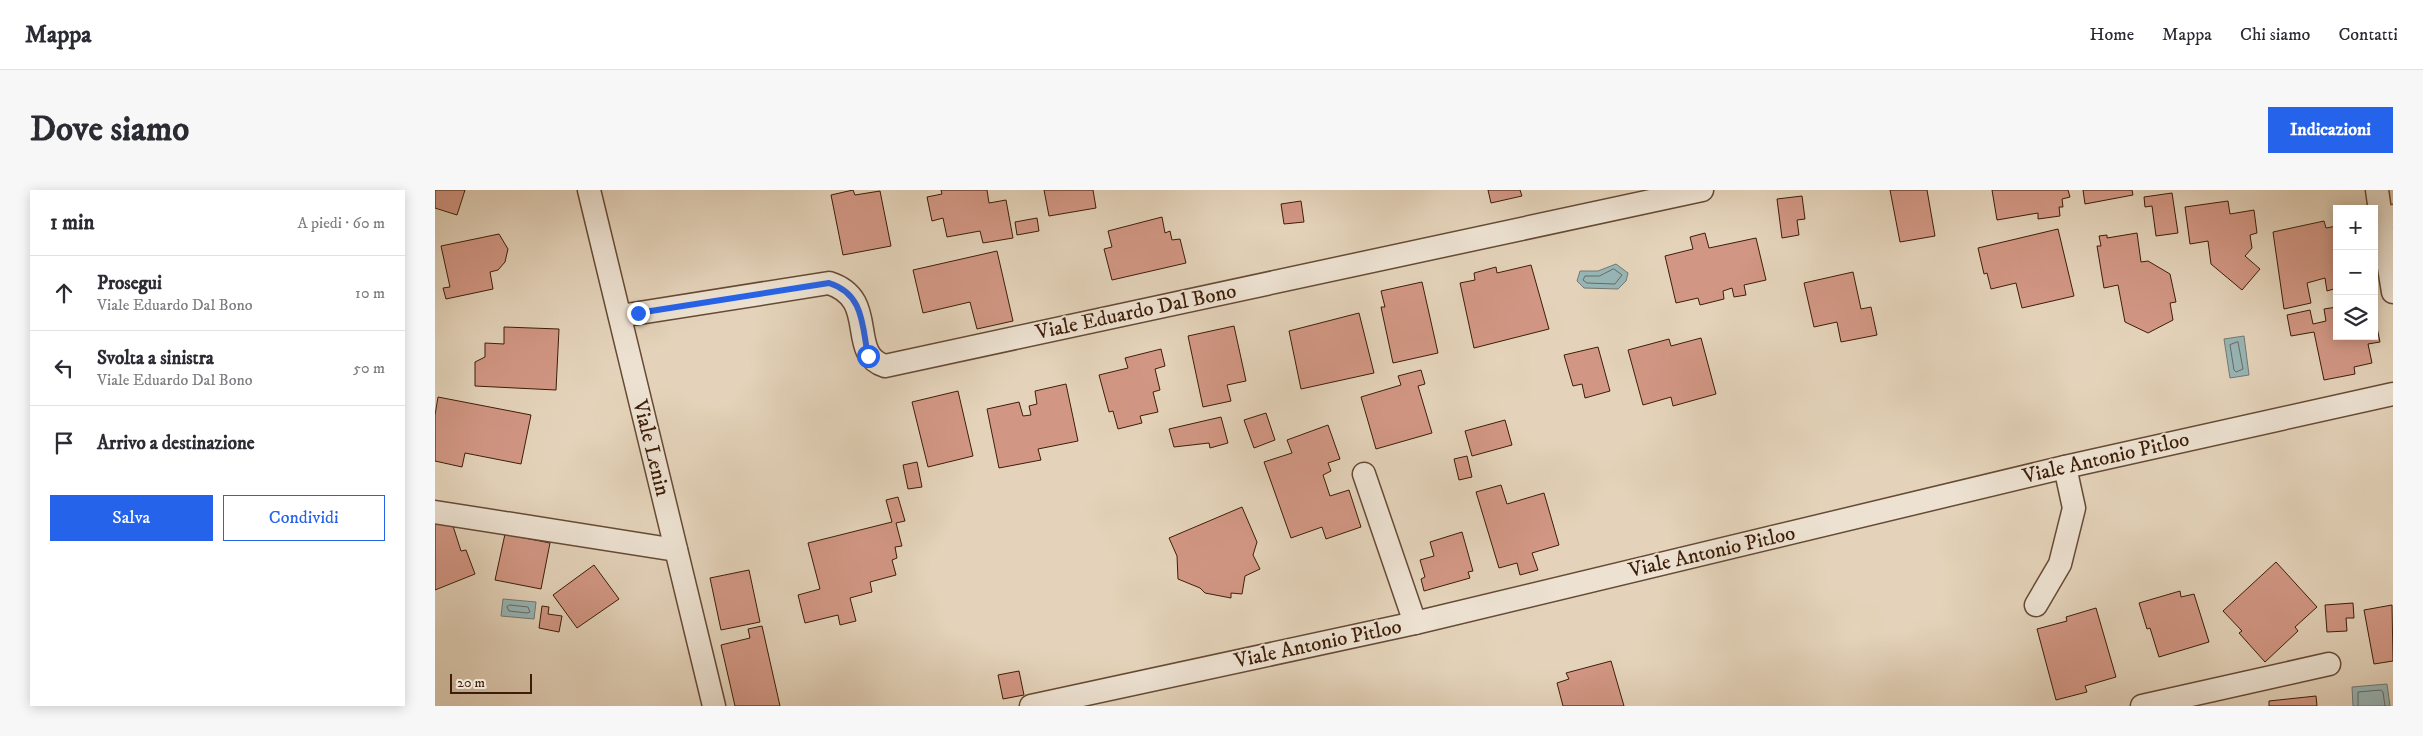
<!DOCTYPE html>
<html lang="it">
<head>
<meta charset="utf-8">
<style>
	:root { --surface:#fff; --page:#f7f7f7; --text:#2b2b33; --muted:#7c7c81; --line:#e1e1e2; --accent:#2563eb }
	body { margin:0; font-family:"IM FELL DW Pica",serif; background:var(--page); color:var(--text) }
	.controls { position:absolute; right:15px; top:15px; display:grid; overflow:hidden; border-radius:0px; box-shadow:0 2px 12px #0003 }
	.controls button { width:45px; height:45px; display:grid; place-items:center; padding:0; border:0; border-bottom:1px solid var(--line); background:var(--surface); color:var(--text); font:25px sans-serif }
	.scale { position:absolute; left:15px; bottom:12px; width:82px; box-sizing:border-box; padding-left:5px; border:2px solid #3d1d08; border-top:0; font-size:14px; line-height:18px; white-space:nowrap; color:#3d1d08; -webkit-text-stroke:4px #ede2d2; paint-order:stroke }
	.stop { position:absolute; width:15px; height:15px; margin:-11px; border:4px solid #2563eb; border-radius:50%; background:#fff }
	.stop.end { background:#2563eb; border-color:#fff; box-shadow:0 1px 5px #0008 }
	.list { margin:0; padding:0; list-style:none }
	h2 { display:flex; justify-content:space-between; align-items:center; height:65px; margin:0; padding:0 20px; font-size:21px }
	h2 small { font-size:16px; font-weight:400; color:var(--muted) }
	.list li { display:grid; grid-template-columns:32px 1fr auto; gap:15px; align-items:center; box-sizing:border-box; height:75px; padding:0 20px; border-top:1px solid var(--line) }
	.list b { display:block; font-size:19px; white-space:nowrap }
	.list p { margin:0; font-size:16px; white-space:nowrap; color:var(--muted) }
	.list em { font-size:16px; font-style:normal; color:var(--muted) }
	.actions { display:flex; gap:10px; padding:15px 20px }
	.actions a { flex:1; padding:11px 0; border:1px solid var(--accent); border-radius:0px; text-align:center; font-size:18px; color:var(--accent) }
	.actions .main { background:var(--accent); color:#fff }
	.icon { flex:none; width:28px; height:28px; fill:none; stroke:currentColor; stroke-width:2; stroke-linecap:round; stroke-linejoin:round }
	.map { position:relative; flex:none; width:1958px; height:516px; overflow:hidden; border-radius:0px }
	header { display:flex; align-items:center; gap:30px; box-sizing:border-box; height:70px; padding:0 25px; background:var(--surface); border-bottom:1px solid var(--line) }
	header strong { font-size:24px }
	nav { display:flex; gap:28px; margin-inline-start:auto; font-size:18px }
	.intro { display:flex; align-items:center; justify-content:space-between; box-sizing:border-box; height:120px; padding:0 30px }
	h1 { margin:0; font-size:35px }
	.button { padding:12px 22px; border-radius:0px; background:var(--accent); color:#fff; font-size:18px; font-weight:700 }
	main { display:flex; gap:30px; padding:0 30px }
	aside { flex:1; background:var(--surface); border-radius:0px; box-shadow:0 2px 12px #0003 }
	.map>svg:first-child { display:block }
	.water { fill:#97b6b7; stroke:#737971 }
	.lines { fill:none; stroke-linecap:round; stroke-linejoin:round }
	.shore { stroke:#6a6a60; stroke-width:1 }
	.building { fill:#d29784; stroke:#3d1d08 }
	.minor-casing { stroke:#674a34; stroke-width:25 }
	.minor { stroke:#ede2d2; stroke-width:22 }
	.route { stroke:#2563eb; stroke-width:6 }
	.labels { text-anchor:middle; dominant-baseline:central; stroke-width:4; stroke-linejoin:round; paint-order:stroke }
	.street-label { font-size:21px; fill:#3d1d08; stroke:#ede2d2 }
</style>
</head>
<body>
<header>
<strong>Mappa</strong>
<nav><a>Home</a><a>Mappa</a><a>Chi siamo</a><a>Contatti</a></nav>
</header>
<div class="intro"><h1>Dove siamo</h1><a class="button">Indicazioni</a></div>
<main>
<aside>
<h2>1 min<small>A piedi · 60 m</small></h2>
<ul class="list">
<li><svg class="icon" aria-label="ahead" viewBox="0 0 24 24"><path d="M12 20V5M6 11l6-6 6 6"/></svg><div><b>Prosegui</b><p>Viale Eduardo Dal Bono</p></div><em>10 m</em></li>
<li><svg class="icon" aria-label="left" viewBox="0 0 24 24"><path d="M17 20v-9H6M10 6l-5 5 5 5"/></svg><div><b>Svolta a sinistra</b><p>Viale Eduardo Dal Bono</p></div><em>50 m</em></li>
<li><svg class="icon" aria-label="arrive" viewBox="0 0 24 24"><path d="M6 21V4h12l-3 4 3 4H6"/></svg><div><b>Arrivo a destinazione</b></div></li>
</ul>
<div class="actions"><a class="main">Salva</a><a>Condividi</a></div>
</aside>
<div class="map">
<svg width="1958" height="516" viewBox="0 0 1958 516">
	<rect width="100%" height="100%" fill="#e4d3ba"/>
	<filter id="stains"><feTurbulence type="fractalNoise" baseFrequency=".004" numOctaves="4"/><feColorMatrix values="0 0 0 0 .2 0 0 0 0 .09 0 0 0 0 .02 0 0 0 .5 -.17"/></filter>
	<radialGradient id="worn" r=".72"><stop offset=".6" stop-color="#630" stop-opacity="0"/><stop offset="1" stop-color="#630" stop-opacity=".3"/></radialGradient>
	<g class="water">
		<polygon points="1181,74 1193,83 1191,91 1183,99 1149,98 1142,91 1145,81 1163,81"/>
		<polygon points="1809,146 1814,185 1795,188 1789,149"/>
		<polygon points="68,409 101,412 99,429 66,426"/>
		<polygon points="1952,494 1955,516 1918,516 1917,497"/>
	</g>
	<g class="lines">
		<g class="shore">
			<polygon points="1179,79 1187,85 1180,94 1152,93 1148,90 1150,86 1164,86"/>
			<polygon points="1803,152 1808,179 1801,182 1799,180 1795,155"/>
			<polygon points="75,415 93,417 95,422 92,423 74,421 72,417"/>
			<polyline points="1923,516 1923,502 1946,500 1948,502 1950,516"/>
		</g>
	</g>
	<g class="building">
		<polygon points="0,0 30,0 22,25 0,18"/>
		<polygon points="418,0 420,5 445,1 456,56 408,65 396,5"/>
		<polygon points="506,0 552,0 554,13 571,10 578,48 548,53 545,41 512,47 508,28 497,31 492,7 507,4"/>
		<polygon points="609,0 658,0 661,18 614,26"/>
		<polygon points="1053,0 1085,0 1087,6 1056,13"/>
		<polygon points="1455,0 1492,0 1500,46 1465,52"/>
		<polygon points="1557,0 1633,0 1635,7 1627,9 1628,17 1624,17 1625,26 1603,29 1603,23 1562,30"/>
		<polygon points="1648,0 1697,0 1698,5 1650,14"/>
		<polygon points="1737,3 1743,43 1721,46 1717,16 1710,17 1709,7"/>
		<polygon points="1367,6 1370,29 1362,30 1364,45 1347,48 1342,9"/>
		<polygon points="866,11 869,32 849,34 846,14"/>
		<polygon points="1793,11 1795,24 1819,20 1822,43 1815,45 1817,58 1810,66 1825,79 1807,100 1776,74 1773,51 1755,54 1750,17"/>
		<polygon points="727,27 730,43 735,41 737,50 745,49 751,73 677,90 669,59 677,57 673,41"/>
		<polygon points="602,28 604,41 582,45 580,32"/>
		<polygon points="1889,31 1891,38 1902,36 1902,98 1892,101 1890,88 1872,93 1876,113 1849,119 1838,42"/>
		<polygon points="1623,39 1639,106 1587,118 1581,93 1556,99 1552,83 1549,84 1543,58"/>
		<polygon points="1270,43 1274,58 1321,48 1331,90 1309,95 1311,105 1299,107 1297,98 1288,101 1289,109 1265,115 1263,108 1241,113 1230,66 1258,59 1255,47"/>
		<polygon points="1702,43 1706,72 1713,71 1735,84 1741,112 1735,113 1738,130 1713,143 1690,132 1683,95 1669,98 1662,56 1666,56 1664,46 1672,45 1672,48"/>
		<polygon points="64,44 73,59 70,72 63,80 55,82 58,99 11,109 8,98 15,97 6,56"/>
		<polygon points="562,61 578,131 542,139 535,112 488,123 478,80"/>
		<polygon points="1096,75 1114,139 1039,158 1025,93 1040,90 1039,83 1061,77 1062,83"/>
		<polygon points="1418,82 1426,119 1436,117 1442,145 1406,152 1402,132 1379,137 1369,93"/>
		<polygon points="987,92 1003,163 958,173 946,117 950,117 946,101"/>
		<polygon points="1902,117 1902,146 1939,146 1939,123 1945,152 1933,154 1937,173 1919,177 1920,184 1889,190 1879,142 1856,146 1852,125 1875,120 1878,134 1891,131 1889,119"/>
		<polygon points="924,123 939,183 866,199 854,141"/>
		<polygon points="799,136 811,191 792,195 796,211 768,217 753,146"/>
		<polygon points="69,137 124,139 121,200 40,196 40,172 50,167 50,153 69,154"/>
		<polygon points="1266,148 1281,204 1238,216 1236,207 1208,215 1193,160 1234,149 1236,156"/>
		<polygon points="1163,157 1175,201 1150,208 1147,194 1138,196 1129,165"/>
		<polygon points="726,159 730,176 720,179 725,200 718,202 723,222 705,226 707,233 683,239 678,221 674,222 664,185 693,178 690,168"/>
		<polygon points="986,180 990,194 983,196 997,243 941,259 926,207 966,195 963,186"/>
		<polygon points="631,194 643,251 603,259 606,270 564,278 552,219 584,212 588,226 596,225 594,216 602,214 600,201"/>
		<polygon points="523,201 538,266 493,277 477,212"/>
		<polygon points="3,207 96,225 86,274 30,263 27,277 0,271 0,225"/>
		<polygon points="831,223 840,250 819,258 809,230"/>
		<polygon points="786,227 793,253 775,258 774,253 739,257 734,239"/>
		<polygon points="1070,230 1077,255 1037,266 1030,241"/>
		<polygon points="893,235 905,269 893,273 896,281 888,285 895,306 914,300 926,337 891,349 887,337 856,348 829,272 857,263 852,250"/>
		<polygon points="1032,266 1037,287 1024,290 1019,269"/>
		<polygon points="482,272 487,297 473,299 468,275"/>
		<polygon points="1066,295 1072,314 1109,303 1124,355 1097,363 1103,380 1085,385 1082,373 1064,378 1041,302"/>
		<polygon points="463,307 470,331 461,333 467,356 460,357 462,368 457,370 461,385 435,392 437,402 415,408 421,431 405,435 403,425 370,433 363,405 385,399 373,353 457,332 451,310"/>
		<polygon points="807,317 822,352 818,365 825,379 810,386 807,404 796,403 796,408 770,403 765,398 743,389 742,366 734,348"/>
		<polygon points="0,328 13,331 18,336 26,361 31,360 40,384 0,400"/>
		<polygon points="1027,342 1038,381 1033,382 1035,388 989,401 986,389 990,387 985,370 999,366 995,352"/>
		<polygon points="70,344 115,353 106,399 60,390"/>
		<polygon points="1841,372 1882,417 1860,437 1863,441 1830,472 1804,443 1807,441 1788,421"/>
		<polygon points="159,375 184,409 142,438 118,405"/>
		<polygon points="314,380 325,432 286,440 275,388"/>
		<polygon points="1745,401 1746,407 1759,404 1774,452 1724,467 1715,438 1712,439 1704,413"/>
		<polygon points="1918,413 1919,428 1911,428 1912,441 1892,442 1890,415"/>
		<polygon points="1957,415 1958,471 1939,474 1929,420"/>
		<polygon points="107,416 114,417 113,424 127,426 124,442 104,438"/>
		<polygon points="1661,418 1681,487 1650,496 1652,502 1621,510 1602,439 1632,431 1631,427"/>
		<polygon points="327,436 345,516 300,516 286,455 315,448 313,439"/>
		<polygon points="1176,471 1189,516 1128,516 1122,493 1134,489 1131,483"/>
		<polygon points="584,481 589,505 568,509 563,485"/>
		<polygon points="1881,506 1882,516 1834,516 1834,511"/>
	</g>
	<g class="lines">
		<defs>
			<g id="minor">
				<polyline points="154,0 279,516"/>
				<polyline points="1942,0 1946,28"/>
				<polyline points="1958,26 1946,28 1958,102"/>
				<path d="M185,126L394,93C445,109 411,164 450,176L1267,0"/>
				<polyline points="929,284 980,433"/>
				<polyline points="0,322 241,360"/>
				<polyline points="1601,415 1625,374 1639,318 1630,277"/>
				<polyline points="596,516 980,433 1630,277 1958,204"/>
				<polyline points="1707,516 1894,474"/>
			</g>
		</defs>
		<use href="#minor" class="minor-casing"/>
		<use href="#minor" class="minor"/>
	</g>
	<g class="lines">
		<path class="route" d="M203,123L394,93C429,104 427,135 433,166"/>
	</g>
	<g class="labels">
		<g class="street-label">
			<text transform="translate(701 122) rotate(-12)">Viale Eduardo Dal Bono</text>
			<text transform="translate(216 258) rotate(76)">Viale Lenin</text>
			<text transform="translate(1671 268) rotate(-13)">Viale Antonio Pitloo</text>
			<text transform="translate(1277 362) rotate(-13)">Viale Antonio Pitloo</text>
			<text transform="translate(883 454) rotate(-12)">Viale Antonio Pitloo</text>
		</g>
	</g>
	<rect width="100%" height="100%" filter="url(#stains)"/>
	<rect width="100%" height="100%" fill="url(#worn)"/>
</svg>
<div class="controls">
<button>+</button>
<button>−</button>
<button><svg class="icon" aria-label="layers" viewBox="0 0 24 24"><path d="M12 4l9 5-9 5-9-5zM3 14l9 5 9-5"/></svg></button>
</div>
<div class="scale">20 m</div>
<div class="stop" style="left:433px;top:166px"></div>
<div class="stop end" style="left:203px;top:123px"></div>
</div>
</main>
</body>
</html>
